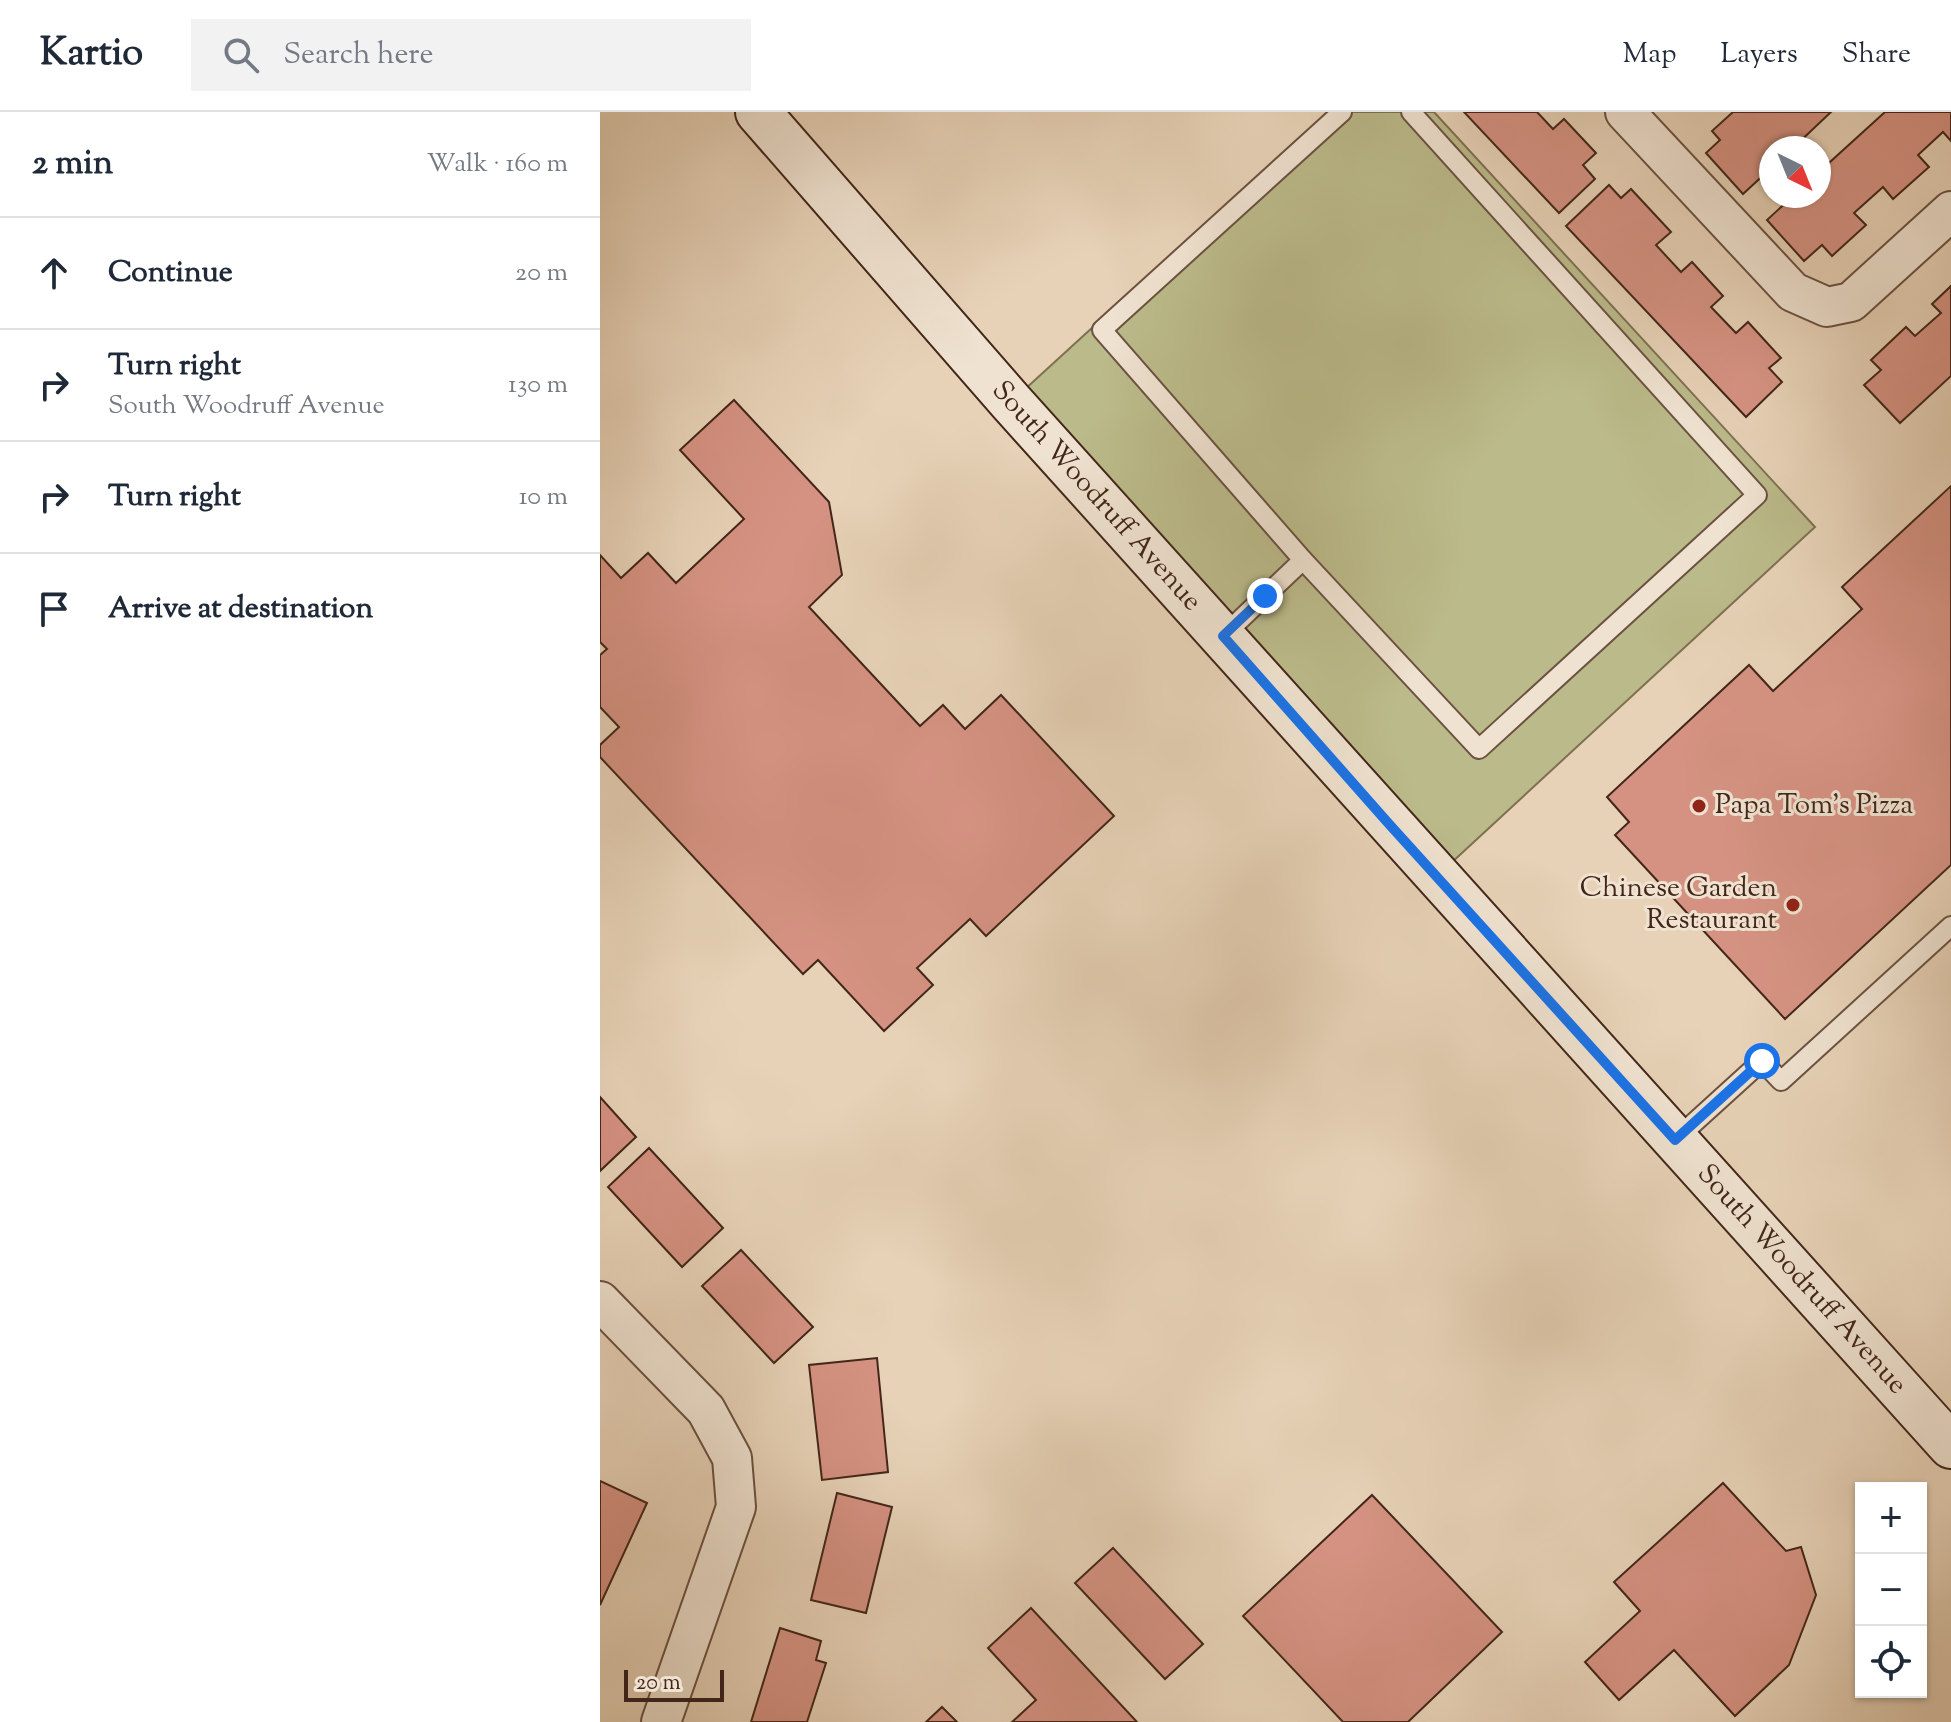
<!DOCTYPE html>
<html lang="en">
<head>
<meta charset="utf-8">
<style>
	:root { --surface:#fff; --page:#f2f2f3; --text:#1f2937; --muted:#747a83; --line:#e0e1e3 }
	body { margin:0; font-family:"Sorts Mill Goudy",serif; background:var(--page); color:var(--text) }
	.controls { position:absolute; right:24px; bottom:24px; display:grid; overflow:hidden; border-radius:0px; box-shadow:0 2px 6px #0004 }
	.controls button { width:72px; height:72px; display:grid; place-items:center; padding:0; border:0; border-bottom:2px solid var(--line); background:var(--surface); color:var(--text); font:40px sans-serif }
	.compass { position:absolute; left:1159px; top:24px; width:72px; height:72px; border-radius:50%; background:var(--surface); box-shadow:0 2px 6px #0004; rotate:137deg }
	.scale { position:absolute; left:24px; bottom:20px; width:100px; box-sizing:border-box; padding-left:8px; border:4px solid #43261a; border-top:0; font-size:22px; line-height:28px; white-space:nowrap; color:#43261a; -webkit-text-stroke:6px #efe2d0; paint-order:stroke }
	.stop { position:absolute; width:24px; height:24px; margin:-18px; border:6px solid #1a73e8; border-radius:50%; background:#fff }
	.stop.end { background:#1a73e8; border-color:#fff; box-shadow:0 2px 8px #0008 }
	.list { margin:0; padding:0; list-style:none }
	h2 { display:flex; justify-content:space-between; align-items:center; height:104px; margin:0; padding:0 32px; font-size:34px }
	h2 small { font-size:26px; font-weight:400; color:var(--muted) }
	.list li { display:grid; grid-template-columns:52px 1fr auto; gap:24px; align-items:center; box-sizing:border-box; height:112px; padding:0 32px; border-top:2px solid var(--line) }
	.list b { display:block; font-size:30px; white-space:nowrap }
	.list p { margin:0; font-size:26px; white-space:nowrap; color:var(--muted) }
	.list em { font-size:26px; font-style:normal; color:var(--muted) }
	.icon { flex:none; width:44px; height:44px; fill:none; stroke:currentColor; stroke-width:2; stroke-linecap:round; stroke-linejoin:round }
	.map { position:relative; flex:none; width:1351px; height:1610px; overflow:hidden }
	header { display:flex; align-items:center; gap:48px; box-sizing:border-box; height:112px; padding:0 40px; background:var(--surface); border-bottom:2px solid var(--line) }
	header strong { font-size:38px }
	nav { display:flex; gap:44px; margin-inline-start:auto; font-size:28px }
	.search { width:560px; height:72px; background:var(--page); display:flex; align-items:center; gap:20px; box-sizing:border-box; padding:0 28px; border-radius:0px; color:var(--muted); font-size:30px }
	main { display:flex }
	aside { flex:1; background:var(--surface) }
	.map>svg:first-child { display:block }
	.green { fill:#bbba8a; stroke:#7f7052; stroke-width:2 }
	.building { fill:#d59282; stroke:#43261a; stroke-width:2 }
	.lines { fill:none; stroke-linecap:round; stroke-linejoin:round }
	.service-casing { stroke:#6c5141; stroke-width:22 }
	.minor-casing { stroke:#6c5141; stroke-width:42 }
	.secondary-casing { stroke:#43261a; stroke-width:48 }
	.service { stroke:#efe2d0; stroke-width:18 }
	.minor { stroke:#efe2d0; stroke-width:38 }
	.secondary { stroke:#efe2d0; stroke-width:44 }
	.route { stroke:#1a73e8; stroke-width:10 }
	.poi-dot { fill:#8f2418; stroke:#efe2d0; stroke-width:3 }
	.labels { text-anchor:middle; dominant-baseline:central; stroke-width:6; stroke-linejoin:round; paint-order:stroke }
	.street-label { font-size:28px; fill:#43261a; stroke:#efe2d0 }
	.poi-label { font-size:28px; fill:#43261a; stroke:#efe2d0; text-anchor:start }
</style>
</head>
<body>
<header>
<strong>Kartio</strong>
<div class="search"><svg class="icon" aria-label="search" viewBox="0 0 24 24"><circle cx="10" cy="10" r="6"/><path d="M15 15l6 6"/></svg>Search here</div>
<nav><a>Map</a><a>Layers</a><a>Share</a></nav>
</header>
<main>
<aside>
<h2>2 min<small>Walk · 160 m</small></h2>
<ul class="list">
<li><svg class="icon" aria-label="ahead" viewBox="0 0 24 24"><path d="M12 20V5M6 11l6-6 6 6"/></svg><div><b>Continue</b></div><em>20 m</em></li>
<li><svg class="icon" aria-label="right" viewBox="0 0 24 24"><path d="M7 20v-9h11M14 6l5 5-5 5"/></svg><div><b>Turn right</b><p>South Woodruff Avenue</p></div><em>130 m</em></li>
<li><svg class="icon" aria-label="right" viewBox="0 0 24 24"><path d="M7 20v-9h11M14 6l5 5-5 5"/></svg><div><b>Turn right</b></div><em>10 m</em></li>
<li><svg class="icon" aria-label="arrive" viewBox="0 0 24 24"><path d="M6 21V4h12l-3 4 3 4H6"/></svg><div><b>Arrive at destination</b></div></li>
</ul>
</aside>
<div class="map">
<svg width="1351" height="1610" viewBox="0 0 1351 1610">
	<rect width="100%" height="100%" fill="#e7d2b7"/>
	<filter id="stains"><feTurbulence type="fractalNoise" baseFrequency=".0025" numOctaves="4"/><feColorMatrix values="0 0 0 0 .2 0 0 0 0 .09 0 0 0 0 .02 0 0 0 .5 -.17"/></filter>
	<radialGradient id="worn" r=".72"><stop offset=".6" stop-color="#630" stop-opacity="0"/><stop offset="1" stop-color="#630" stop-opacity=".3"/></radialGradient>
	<polygon class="green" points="728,0 834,0 1215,415 837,764 411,290"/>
	<g class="building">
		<polygon points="864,0 937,0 953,17 964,7 996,41 983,53 995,67 959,101"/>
		<polygon points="1133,0 1231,0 1193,36 1171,36 1171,56 1143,82 1106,41 1120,28 1112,19"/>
		<polygon points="1285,0 1351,0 1351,29 1343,20 1318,43 1329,55 1293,87 1283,75 1254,101 1266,113 1232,144 1222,133 1204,149 1167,108 1193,84 1219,84 1219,60"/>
		<polygon points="1009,73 1021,86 1031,77 1071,120 1056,133 1081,160 1092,150 1123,184 1111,195 1136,221 1148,210 1181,246 1169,256 1182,270 1146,305 966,114"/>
		<polygon points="1351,174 1351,264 1300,311 1264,273 1281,258 1271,248 1306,215 1315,224 1341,201 1332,192"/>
		<polygon points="134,288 229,390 242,463 209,495 320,614 343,593 365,617 401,583 514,704 386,824 370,807 317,856 333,873 284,919 218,848 203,862 0,645 0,633 19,615 0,595 0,543 7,537 0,530 0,443 21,466 48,441 76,471 144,407 80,338"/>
		<polygon points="1351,374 1351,753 1185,907 1015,723 1029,710 1007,685 1149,553 1173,579 1262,497 1242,475"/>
		<polygon points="0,985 36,1025 0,1059"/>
		<polygon points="49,1036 123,1116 82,1155 8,1075"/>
		<polygon points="141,1138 213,1215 174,1251 102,1174"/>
		<polygon points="277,1246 288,1360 222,1368 209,1253"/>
		<polygon points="0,1369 47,1391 0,1493"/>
		<polygon points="1123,1371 1186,1439 1201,1435 1216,1483 1189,1553 1135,1604 1074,1538 1019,1588 985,1550 1040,1499 1014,1470"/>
		<polygon points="237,1381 292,1395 266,1501 211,1488"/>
		<polygon points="772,1383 902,1520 808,1610 743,1610 643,1504"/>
		<polygon points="513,1436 603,1532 565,1567 475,1471"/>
		<polygon points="431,1496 537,1610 412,1610 436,1588 388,1536"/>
		<polygon points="180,1516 221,1529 216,1548 226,1551 207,1610 151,1610"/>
		<polygon points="342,1595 357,1610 326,1610"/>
	</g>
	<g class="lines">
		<defs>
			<g id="service">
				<polyline points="742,0 502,218 703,448 879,637 1157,383 811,0"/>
				<polyline points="623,524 703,448"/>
				<polyline points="1075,1028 1162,949 1181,969 1351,814"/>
			</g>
			<g id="minor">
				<polyline points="1025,0 1193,180 1227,195 1251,190 1351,99"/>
				<polyline points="0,1189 106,1298 132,1346 136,1395 61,1610"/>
			</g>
			<g id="secondary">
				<path id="s1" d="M158,0L411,290L1351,1334"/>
			</g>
		</defs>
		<use href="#service" class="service-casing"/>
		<use href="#minor" class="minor-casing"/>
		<use href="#secondary" class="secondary-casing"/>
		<use href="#service" class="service"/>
		<use href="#minor" class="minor"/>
		<use href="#secondary" class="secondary"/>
	</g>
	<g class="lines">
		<polyline class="route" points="665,484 623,524 789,712 1075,1028 1162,949"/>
	</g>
	<g class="poi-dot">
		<circle cx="1099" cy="694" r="8"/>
		<circle cx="1193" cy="793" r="8"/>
	</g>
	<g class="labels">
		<g class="street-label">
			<text stroke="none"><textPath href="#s1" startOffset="512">South Woodruff Avenue</textPath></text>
			<text stroke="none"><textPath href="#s1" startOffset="1566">South Woodruff Avenue</textPath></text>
		</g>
		<g class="poi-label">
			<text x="1115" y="694">Papa Tom's Pizza</text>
			<text x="1177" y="777" text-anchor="end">Chinese Garden<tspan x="1177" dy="32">Restaurant</tspan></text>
		</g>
	</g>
	<rect width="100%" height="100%" filter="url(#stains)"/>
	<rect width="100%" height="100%" fill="url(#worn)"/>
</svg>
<div class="controls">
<button>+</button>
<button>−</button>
<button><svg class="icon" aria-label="locate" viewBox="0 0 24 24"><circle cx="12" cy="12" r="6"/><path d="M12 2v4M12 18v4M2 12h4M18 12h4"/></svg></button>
</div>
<svg class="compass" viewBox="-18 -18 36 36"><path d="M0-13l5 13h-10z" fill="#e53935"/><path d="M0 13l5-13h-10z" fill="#747a83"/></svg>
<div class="scale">20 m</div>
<div class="stop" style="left:1162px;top:949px"></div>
<div class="stop end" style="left:665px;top:484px"></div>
</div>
</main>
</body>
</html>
